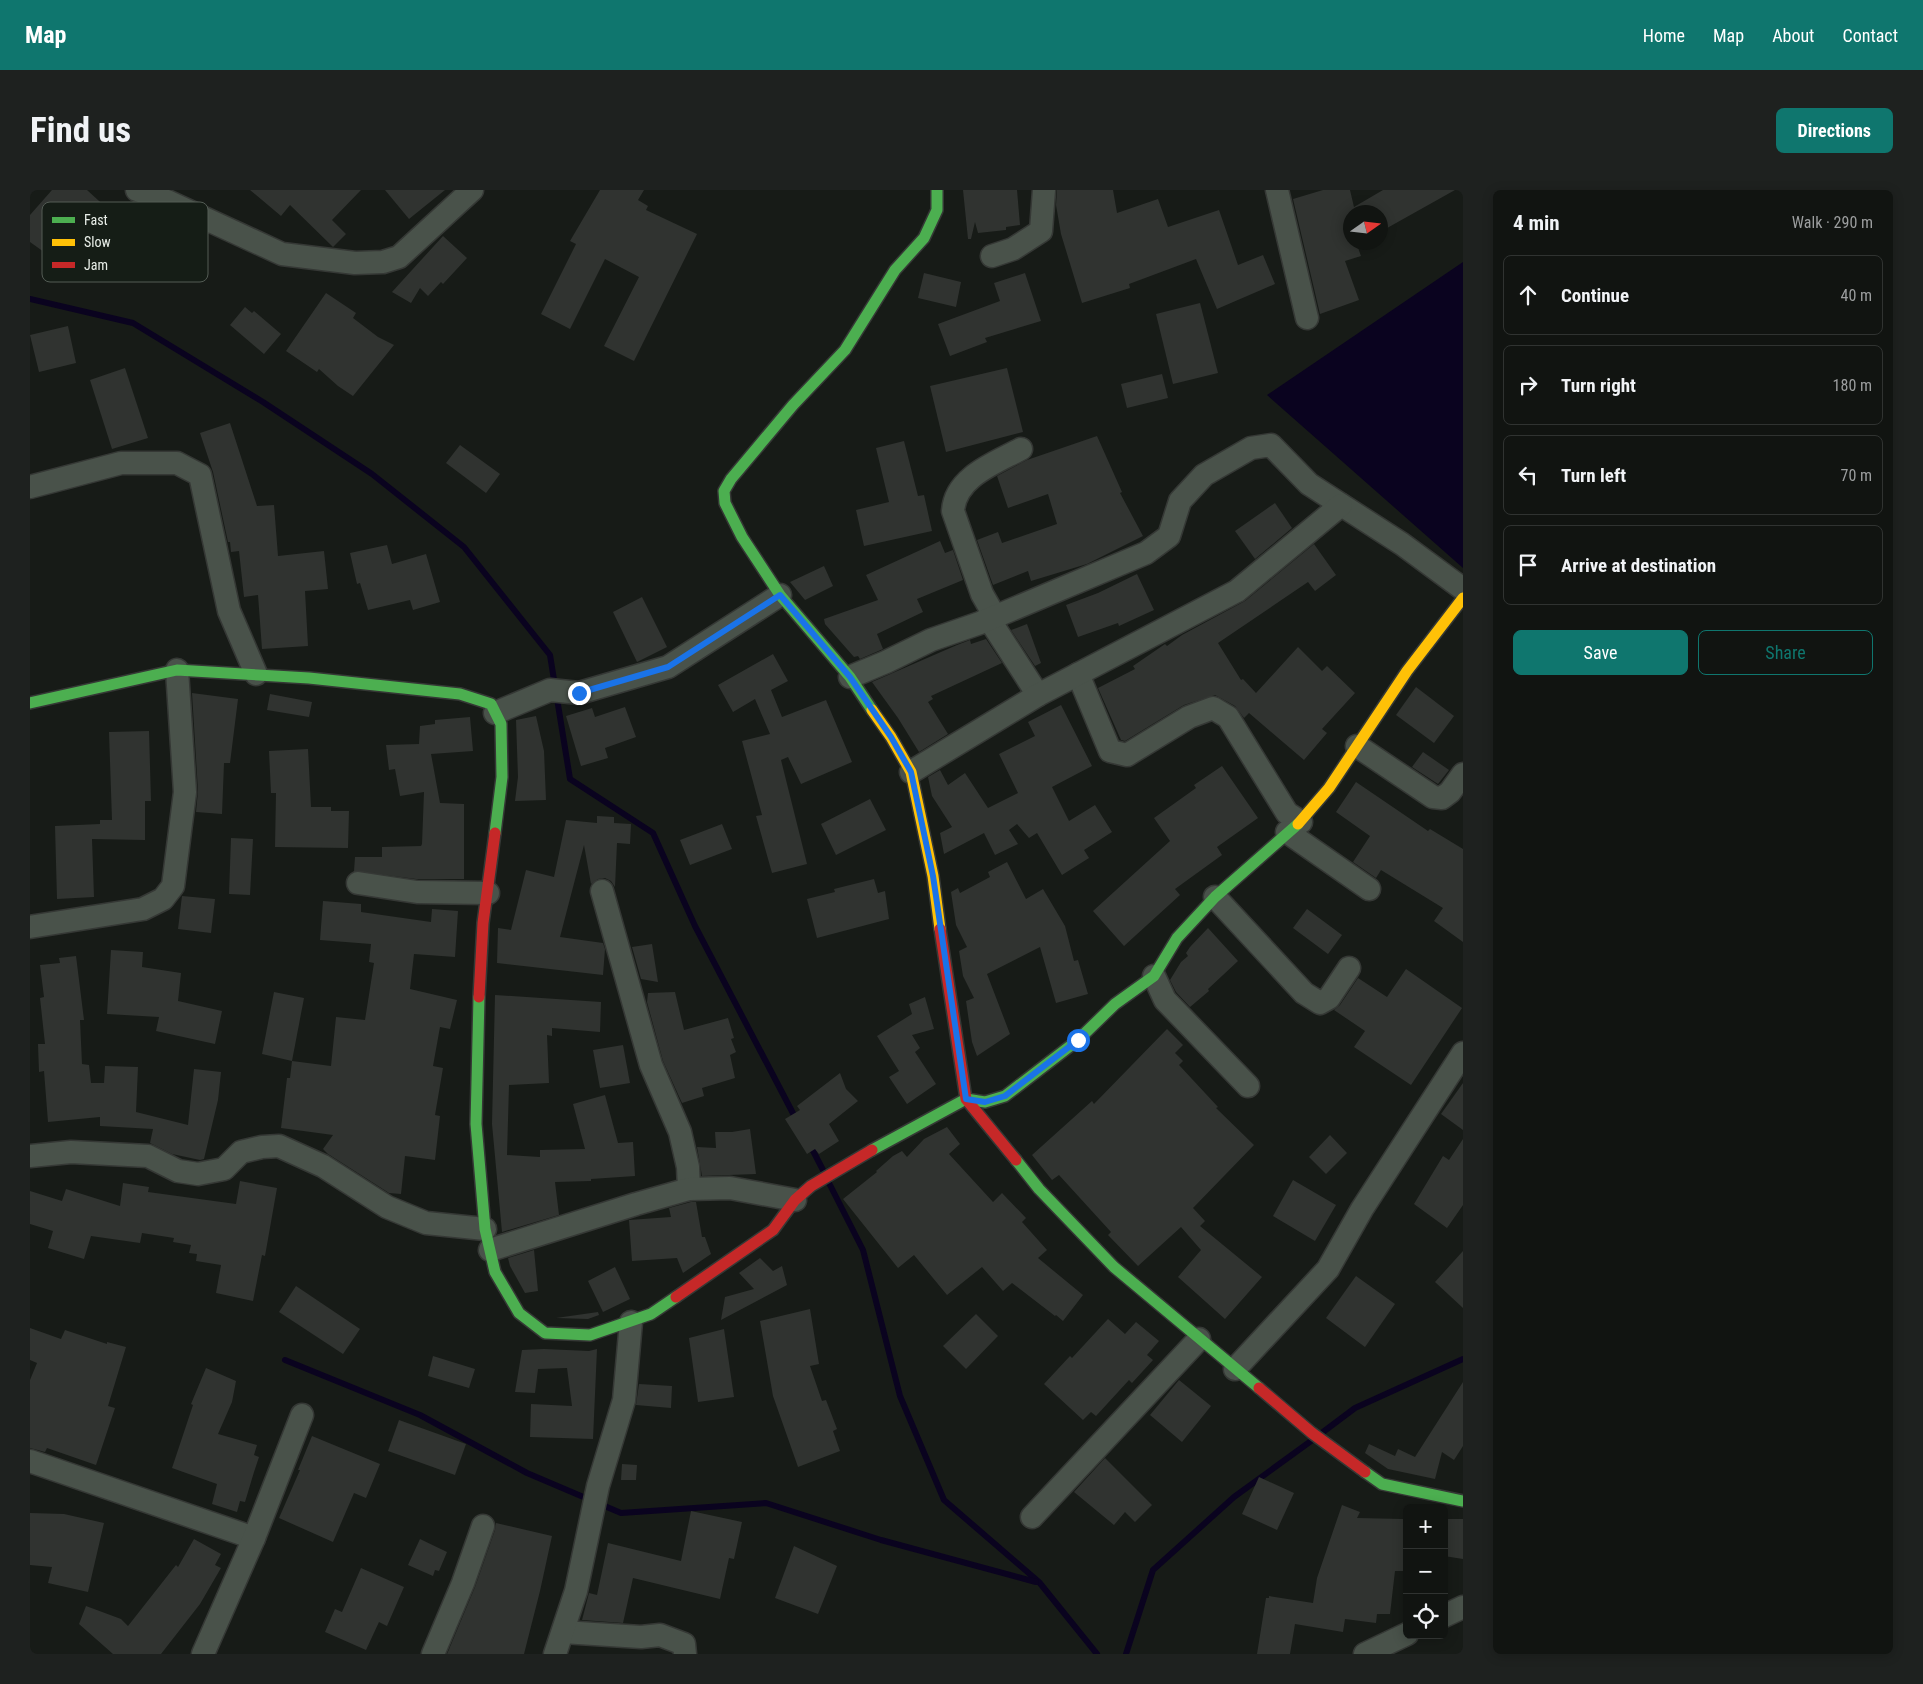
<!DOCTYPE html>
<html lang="en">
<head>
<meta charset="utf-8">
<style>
	:root { --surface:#111411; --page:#1e211f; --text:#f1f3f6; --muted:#9c9e9f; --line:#303331; --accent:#0f766e }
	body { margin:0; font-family:"Roboto Condensed",sans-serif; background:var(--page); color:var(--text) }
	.controls { position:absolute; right:15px; bottom:15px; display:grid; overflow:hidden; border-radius:8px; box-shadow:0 2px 12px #0003 }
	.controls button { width:45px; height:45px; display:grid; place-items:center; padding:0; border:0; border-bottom:1px solid var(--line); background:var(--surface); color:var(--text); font:25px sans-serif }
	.compass { position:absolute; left:1313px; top:15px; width:45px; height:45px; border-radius:50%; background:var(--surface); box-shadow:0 2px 12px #0003; rotate:76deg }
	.stop { position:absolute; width:15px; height:15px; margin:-11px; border:4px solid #1a73e8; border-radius:50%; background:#fff }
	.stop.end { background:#1a73e8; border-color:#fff; box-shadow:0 1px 5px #0008 }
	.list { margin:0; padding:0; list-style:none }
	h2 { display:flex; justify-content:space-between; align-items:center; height:65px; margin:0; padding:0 20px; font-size:21px }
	h2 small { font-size:16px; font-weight:400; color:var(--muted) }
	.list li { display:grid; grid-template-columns:32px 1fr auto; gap:15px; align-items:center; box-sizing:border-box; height:80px; margin:0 10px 10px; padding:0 10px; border:1px solid var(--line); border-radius:8px }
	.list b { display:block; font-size:19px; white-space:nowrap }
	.list em { font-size:16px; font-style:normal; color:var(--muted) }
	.actions { display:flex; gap:10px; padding:15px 20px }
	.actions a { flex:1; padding:11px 0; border:1px solid var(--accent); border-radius:8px; text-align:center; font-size:18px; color:var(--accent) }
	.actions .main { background:var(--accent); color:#fff }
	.icon { flex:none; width:28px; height:28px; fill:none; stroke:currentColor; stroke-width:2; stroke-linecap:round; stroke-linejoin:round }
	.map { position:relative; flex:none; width:1433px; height:1464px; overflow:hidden; border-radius:8px }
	header { display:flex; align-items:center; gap:30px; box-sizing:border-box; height:70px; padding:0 25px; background:var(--accent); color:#fff }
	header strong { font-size:24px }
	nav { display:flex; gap:28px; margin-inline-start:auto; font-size:18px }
	.intro { display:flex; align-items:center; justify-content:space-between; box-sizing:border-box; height:120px; padding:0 30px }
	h1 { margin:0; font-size:35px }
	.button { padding:12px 22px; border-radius:8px; background:var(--accent); color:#fff; font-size:18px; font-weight:700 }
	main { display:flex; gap:30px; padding:0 30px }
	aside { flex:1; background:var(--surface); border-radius:8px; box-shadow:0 2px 12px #0003 }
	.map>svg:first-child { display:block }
	.water { fill:#0a031f }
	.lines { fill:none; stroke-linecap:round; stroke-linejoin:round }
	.stream { stroke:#0a031f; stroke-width:6 }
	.building { fill:#303330 }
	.street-casing { stroke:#353835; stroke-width:25 }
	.fast-casing { stroke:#353835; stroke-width:14 }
	.slow-casing { stroke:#353835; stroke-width:14 }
	.jam-casing { stroke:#353835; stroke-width:14 }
	.street { stroke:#49524a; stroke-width:22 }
	.fast { stroke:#4caf50; stroke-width:11 }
	.slow { stroke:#ffc107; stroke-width:11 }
	.jam { stroke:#c62828; stroke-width:11 }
	.route { stroke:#1a73e8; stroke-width:6 }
	.key { fill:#151d16; stroke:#545c55; stroke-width:1 }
	.key-label { font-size:14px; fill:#e8eee8 }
</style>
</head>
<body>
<header>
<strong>Map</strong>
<nav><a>Home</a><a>Map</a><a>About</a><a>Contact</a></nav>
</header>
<div class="intro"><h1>Find us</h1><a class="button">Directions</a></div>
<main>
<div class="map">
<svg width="1433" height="1464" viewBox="0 0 1433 1464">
	<rect width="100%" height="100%" fill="#171b17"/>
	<polygon class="water" points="1433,72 1433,378 1237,205"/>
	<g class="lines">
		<g class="stream">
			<polyline points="0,109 103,133 233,212 342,284 434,357 520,465 540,589 623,643 665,736 767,931"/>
			<polyline points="779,953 794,982"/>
			<polyline points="799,993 833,1060 870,1206 914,1310 1009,1392 1067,1464"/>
			<polyline points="255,1170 390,1225 497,1283 591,1323 736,1313 851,1350 1006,1392"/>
			<polyline points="1293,1242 1325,1218 1433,1169"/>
			<polyline points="1096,1464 1123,1380 1204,1307 1281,1251"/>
		</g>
	</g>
	<g class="building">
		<polygon points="22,0 57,0 103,42 81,67 45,34 21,67 0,52 0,25"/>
		<polygon points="220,0 331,0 302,30 316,44 303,57 260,15 251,26"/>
		<polygon points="355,0 415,0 379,29"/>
		<polygon points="570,0 614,0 608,10 618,16 616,20 667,44 604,171 574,156 609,87 575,69 540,139 511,124 546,54 540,51"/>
		<polygon points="933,0 987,0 990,35 976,37 976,40 948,43 945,32 941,49 938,49"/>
		<polygon points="1027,0 1083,0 1087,23 1128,9 1138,37 1189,20 1208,75 1233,65 1245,94 1187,119 1166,69 1099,94 1100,98 1052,113 1031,44 1026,15"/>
		<polygon points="1293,0 1320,0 1324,17 1353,0 1425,0 1350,42 1350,22 1320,22 1320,52 1331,52 1327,55 1331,66 1315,71 1329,110 1290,124 1263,9"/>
		<polygon points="413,46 437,68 413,94 411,92 398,106 390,98 381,113 362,102"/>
		<polygon points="894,83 931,92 926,117 888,108"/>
		<polygon points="995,83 1011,131 955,148 957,152 920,166 908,134 970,111 964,93"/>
		<polygon points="296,103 326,123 323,128 348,147 364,155 323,206 308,196 289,179 287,182 256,161"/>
		<polygon points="1170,113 1188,183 1143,194 1126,124"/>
		<polygon points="215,117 222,123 224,121 251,144 234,164 200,135"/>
		<polygon points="38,136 46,173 9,182 0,145"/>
		<polygon points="95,178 118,248 82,259 60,190"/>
		<polygon points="977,178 993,242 916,262 900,196"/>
		<polygon points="1132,184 1138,208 1097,218 1091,194"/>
		<polygon points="200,233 227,316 244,315 248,366 294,361 298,399 275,401 278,456 232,459 228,405 214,407 209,361 201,362 200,352 198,352 183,282 170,243"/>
		<polygon points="1067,246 1092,302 1090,303 1113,346 1057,374 1001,391 998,381 963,395 947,350 968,342 972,353 1027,334 1018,304 978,318 967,286 997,270"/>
		<polygon points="874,251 888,306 894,305 902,341 834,356 826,320 859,312 846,258"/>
		<polygon points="430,255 470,284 456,303 416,273"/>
		<polygon points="1245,313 1262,338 1225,369 1205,341"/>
		<polygon points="910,351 915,363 923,360 933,390 887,409 893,422 847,444 853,459 830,469 828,466 824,467 795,434 794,429 848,410 836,385"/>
		<polygon points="1284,354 1306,385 1285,401 1278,392 1188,453 1211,490 1213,489 1226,503 1268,457 1292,481 1297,476 1325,503 1292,539 1297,543 1274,570 1219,523 1214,528 1205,516 1185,505 1154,515 1095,551 1091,550 1068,498 1105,479 1103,476 1135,454 1137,456 1152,445 1215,411"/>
		<polygon points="357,355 362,374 396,364 410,412 383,420 380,410 338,420 330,393 327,394 320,363"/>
		<polygon points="794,376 803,396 775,410 760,392"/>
		<polygon points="1107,384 1124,420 1089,436 1088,433 1048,447 1036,415 1068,403"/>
		<polygon points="612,407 637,457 607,472 583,422"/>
		<polygon points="997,434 1011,473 1005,476 981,440"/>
		<polygon points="956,449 972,473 901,506 903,509 898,512 918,544 889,562 868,528 842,492 927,455 940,450 941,454"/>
		<polygon points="743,464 758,491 741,500 752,527 796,510 822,572 771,594 758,567 751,570 777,674 742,683 726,626 732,625 712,551 740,544 725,509 703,522 688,495"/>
		<polygon points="1386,497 1424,526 1404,553 1366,525"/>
		<polygon points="162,503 208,509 200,573 194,573 192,624 166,622 168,601"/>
		<polygon points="240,504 282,512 279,527 237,520"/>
		<polygon points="1031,515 1062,576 1022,597 1039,631 1065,615 1082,642 1054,660 1059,668 1032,685 1007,643 999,648 987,634 979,640 988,654 965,665 954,643 914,664 910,643 922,637 902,606 898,587 910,580 918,595 935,583 958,618 988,603 969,564 1005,546 998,532"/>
		<polygon points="595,517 606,547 575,558 578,568 551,576 536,526 562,518 565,527"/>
		<polygon points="506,526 514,561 516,610 485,611 488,587 486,530"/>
		<polygon points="440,527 443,561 401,564 410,613 434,614 434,689 386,689 324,681 325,667 352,667 352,657 391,656 392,654 394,602 370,606 365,579 359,580 356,555 389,554 390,536 405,534 405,530"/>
		<polygon points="119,541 121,611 115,611 115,650 62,649 64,707 27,709 25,636 70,634 70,630 82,630 79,542"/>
		<polygon points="278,559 281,617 301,617 301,621 319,621 318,658 245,657 246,603 241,603 239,561"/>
		<polygon points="1393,562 1419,580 1408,594 1382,577"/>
		<polygon points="1192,576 1228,628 1187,657 1192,665 1145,699 1150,705 1094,756 1063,721 1140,651 1124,628 1166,598 1164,595"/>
		<polygon points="1326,592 1398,641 1400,639 1433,659 1433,752 1404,731 1413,718 1351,680 1346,688 1323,672 1340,646 1306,622"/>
		<polygon points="840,609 856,640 806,665 791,634"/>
		<polygon points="567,626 584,627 584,633 601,634 600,654 587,653 585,697 581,691 575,688 568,689 561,694 554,655 530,747 573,753 575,759 573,785 467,773 468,738 481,740 496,680 524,687 536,630 567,633"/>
		<polygon points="692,634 702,659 660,675 650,650"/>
		<polygon points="201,648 223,649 220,705 199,704"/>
		<polygon points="977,672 996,709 1013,699 1035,736 1044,771 1048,770 1058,804 1026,813 1010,757 957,784 980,844 947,866 942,852 936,811 944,808 933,786 929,761 937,757 926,735 921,702 928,698 930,703 960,687 958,682"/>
		<polygon points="844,689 848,703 855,701 859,729 787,748 777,709 805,702 804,699"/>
		<polygon points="152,706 185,709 181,743 148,739"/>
		<polygon points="293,711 331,714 331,722 401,732 402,719 428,721 425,767 384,764 380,799 427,810 420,839 410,837 403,876 413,878 405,925 410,926 405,970 375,966 371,1004 359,1003 298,964 293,959 303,945 251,938 257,888 260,888 262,871 301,876 306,827 335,830 344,773 339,772 341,754 290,750"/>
		<polygon points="1277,719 1312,745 1298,764 1263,738"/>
		<polygon points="1178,738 1208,771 1178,799 1179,801 1160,817 1146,802 1140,790 1151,772 1158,766 1156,763 1160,757"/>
		<polygon points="622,754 628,792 611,789 602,757"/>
		<polygon points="81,760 113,762 112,777 151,783 148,811 192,821 185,854 126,841 129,827 77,824"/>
		<polygon points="46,766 54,830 50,830 52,874 59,875 61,893 74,893 75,876 108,877 106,922 158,935 164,879 191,882 188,910 174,969 170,970 142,964 120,953 123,939 70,936 70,927 18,932 14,881 9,882 8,854 15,854 10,808 14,807 10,775 30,773 29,768"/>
		<polygon points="1376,779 1432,818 1381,895 1324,857 1335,841 1304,820 1310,815 1328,788 1357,807"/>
		<polygon points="244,802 274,808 262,871 232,864"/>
		<polygon points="645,802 654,840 698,828 704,848 701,849 706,862 700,865 705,888 672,898 674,906 652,913 633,871 617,812 618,803"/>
		<polygon points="465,805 571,812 570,842 522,838 522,846 517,845 519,893 479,895 477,965 510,967 510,960 555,959 543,914 575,905 588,953 603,952 605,986 561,989 561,991 525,992 529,1025 472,1042 462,934"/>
		<polygon points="895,807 904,839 882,845 890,858 885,862 906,894 877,914 859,887 869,881 847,846 882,824 879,814"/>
		<polygon points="1137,839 1153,855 1145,863 1153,871 1149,875 1188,917 1186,918 1224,955 1163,1018 1175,1031 1170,1036 1232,1087 1195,1129 1148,1087 1171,1060 1151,1037 1108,1076 1078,1045 1081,1042 1029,985 1022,990 1002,965 1062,911 1064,914"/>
		<polygon points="593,855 600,893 570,898 563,860"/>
		<polygon points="810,883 816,899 828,911 799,934 809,951 789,964 785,959 777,964 755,929 770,920 767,916"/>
		<polygon points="1433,893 1433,940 1411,924"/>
		<polygon points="917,937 930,954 919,964 963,1012 972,1003 996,1028 992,1032 1017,1060 1008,1068 1053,1105 1033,1131 1026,1125 1025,1126 982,1093 973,1101 952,1077 917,1105 884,1065 868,1078 813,1009 847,982 846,981 863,966 872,961 877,967 894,949"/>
		<polygon points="720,939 726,984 672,986 667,957 686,958 685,942 702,942"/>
		<polygon points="1300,945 1317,963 1296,984 1279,967"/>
		<polygon points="1433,949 1433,1015 1417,1038 1384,1014 1413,966 1419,970"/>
		<polygon points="1263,990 1306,1015 1285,1051 1243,1026"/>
		<polygon points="210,991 247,998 235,1066 232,1065 223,1111 186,1103 191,1075 166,1071 167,1064 159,1063 161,1055 143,1052 144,1048 112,1043 110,1053 61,1046 54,1069 18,1058 23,1041 0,1034 0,1001 32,1011 36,999 90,1016 93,993 119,997 118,1002 206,1014"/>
		<polygon points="661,1012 666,1012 672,1047 675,1047 681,1064 653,1083 647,1068 602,1071 599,1030 641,1027 639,1018"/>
		<polygon points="504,1060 508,1101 495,1103 480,1076 478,1068"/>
		<polygon points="1433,1061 1433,1118 1405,1092"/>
		<polygon points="730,1068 743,1081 752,1076 757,1095 691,1130 695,1107 724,1099 709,1083"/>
		<polygon points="585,1077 600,1109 573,1122 558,1091"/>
		<polygon points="1326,1086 1365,1114 1335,1157 1296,1128"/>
		<polygon points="266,1096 330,1139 313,1164 249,1122"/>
		<polygon points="780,1119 789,1174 780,1176 792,1211 796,1210 807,1239 803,1241 810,1261 768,1277 743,1206 730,1131"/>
		<polygon points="568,1122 569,1125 558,1129 526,1128"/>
		<polygon points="946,1124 968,1146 936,1179 913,1156"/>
		<polygon points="1078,1129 1095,1144 1106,1132 1129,1151 1117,1165 1123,1170 1102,1193 1099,1190 1066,1226 1061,1222 1053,1230 1014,1194 1040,1166 1042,1168"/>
		<polygon points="0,1138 31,1149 35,1140 77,1154 77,1152 96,1157 78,1216 85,1218 66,1275 17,1258 15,1262 0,1258 0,1190 7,1173 0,1170"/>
		<polygon points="694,1139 704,1207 668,1212 659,1148"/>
		<polygon points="514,1159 559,1161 567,1159 563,1249 500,1247 501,1214 542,1216 537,1178 508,1179 505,1203 485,1202 492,1160"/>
		<polygon points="403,1166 445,1179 439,1198 398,1186"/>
		<polygon points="176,1178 206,1191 202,1212 188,1244 227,1255 224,1265 229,1267 224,1282 215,1312 210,1311 207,1322 182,1314 187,1294 142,1278 163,1215 161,1214"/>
		<polygon points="1149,1190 1181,1216 1152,1252 1120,1225"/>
		<polygon points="1433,1192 1433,1256 1424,1270 1412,1262 1405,1289 1358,1279 1335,1263 1339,1254 1365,1266 1368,1259 1385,1267"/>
		<polygon points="609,1194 642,1196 641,1218 606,1215"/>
		<polygon points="369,1230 436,1254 425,1285 358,1261"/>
		<polygon points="282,1246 350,1274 336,1308 324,1303 303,1352 249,1328 270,1280 268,1280"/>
		<polygon points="1075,1268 1122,1315 1105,1332 1095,1322 1084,1335 1044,1302"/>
		<polygon points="592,1274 607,1275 606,1290 591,1290"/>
		<polygon points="1229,1287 1264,1303 1247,1340 1212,1324"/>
		<polygon points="1312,1315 1330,1322 1327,1328 1373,1329 1373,1381 1365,1381 1360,1424 1347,1424 1346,1433 1315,1429 1313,1442 1265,1434 1260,1464 1227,1464 1236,1408 1239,1408 1239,1406 1283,1413 1287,1388"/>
		<polygon points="661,1321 712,1332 704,1369 699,1368 690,1409 603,1388 593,1433 552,1430 559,1403 567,1405 578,1353 651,1371"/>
		<polygon points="0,1323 34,1324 74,1333 58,1402 18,1393 22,1377 0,1375"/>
		<polygon points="1414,1329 1433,1329 1433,1369 1414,1366"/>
		<polygon points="466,1333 522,1346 510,1401 494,1464 417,1464 445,1397 465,1340"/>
		<polygon points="164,1349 191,1364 185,1375 191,1378 170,1414 131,1464 83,1464 49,1434 56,1416 91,1429 98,1436 146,1375 148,1377"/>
		<polygon points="390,1349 417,1362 409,1381 405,1380 403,1386 378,1375"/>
		<polygon points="764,1356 807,1376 788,1424 745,1408"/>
		<polygon points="331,1378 374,1397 357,1436 349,1432 336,1460 295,1442 305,1419 312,1422"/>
	</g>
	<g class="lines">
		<defs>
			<g id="street">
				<polyline points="107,0 137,11 252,64 325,73 353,72 369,67 442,0"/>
				<polyline points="1247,0 1277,128"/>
				<polyline points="962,66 983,59 1011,41 1014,0"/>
				<path d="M991,259C965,273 925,287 923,321L952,404L960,418L959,429L1008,505"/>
				<polyline points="0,297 91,273 147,273 170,285 199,421 226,484"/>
				<polyline points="1048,484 1080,561 1097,565 1159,527 1183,518 1198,527 1257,623 1271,632"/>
				<polyline points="820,487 856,472 901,450 950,433 1116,363 1139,346 1150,311 1174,285 1221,258 1241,255 1279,294 1372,354 1433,399"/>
				<polyline points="465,523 520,500 549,503 638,477 750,405"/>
				<polyline points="1327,556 1403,607 1412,608 1420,602 1433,584"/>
				<polyline points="881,582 1008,505 1207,401 1311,315"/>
				<polyline points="1257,642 1339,699"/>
				<polyline points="328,693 387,702 458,703"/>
				<polyline points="572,701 621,875 650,942 658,977 659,999"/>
				<polyline points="1185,707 1274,803 1290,813 1299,808 1319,778"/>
				<polyline points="0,737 113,719 133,709 143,696 155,602 147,480"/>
				<polyline points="1124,786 1135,810 1218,896"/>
				<polyline points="0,966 41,962 118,966 148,981 168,984 194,979 211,962 232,957 249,956 293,976 357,1017 396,1033 455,1039"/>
				<polyline points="460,1060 606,1014 659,999 700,998 765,1010"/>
				<polyline points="1205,1179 1298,1079 1332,1019 1433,863"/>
				<polyline points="0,1271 224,1348"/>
				<polyline points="1002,1327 1169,1149"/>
				<polyline points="1414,1426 1433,1417"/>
				<polyline points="533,1442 611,1447 630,1445 654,1454 655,1464"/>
				<polyline points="173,1464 224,1348 272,1225"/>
				<polyline points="403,1464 433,1393 453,1336"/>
				<polyline points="525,1464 546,1401 568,1296 594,1210 601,1132"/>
				<polyline points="1335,1464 1377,1444"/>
			</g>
			<g id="fast">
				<polyline points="0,513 147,480 279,488 430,504 461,514 471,534 472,587 465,643"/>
				<polyline points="842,520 820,487 750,405 712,347 695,313 694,301 701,289 763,215 815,160 865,80 894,48 907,20 907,0"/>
				<polyline points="449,807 446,934 455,1039 465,1082 489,1123 515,1143 560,1145 621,1124 646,1107"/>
				<polyline points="842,960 936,909 955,912 975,906 1048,850 1085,814 1124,786 1147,748 1185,707 1268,634"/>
				<polyline points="986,970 1009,999 1084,1077 1229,1198"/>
				<polyline points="1335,1282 1352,1294 1433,1311"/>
			</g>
			<g id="slow">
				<polyline points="842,520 861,547 881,582 903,686 910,739"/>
				<polyline points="1268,634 1299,598 1377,481 1433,408"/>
			</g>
			<g id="jam">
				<polyline points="910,739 936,909 986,970"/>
				<polyline points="449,807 453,733 465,643"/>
				<polyline points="646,1107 743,1040 765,1010 781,996 842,960"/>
				<polyline points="1229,1198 1282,1243 1335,1282"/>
			</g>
		</defs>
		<use href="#street" class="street-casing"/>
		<use href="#fast" class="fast-casing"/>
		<use href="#slow" class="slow-casing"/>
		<use href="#jam" class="jam-casing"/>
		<use href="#street" class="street"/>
		<use href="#fast" class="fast"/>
		<use href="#slow" class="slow"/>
		<use href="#jam" class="jam"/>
	</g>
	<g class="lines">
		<polyline class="route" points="549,503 638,477 750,405 820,487 861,547 881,582 903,686 936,909 955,912 975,906 1048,850"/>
	</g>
	<rect x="12" y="12" width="166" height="80" rx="8" class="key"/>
	<rect x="22" y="27" width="23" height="6" fill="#4caf50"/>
	<rect x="22" y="49" width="23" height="7" fill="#ffc107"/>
	<rect x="22" y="72" width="23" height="6" fill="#c62828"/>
	<g class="key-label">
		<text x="54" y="35">Fast</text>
		<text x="54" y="57">Slow</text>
		<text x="54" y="80">Jam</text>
	</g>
</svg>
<div class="controls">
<button>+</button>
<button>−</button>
<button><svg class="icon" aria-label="locate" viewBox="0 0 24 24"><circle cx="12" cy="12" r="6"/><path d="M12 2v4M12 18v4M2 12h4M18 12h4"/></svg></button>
</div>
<svg class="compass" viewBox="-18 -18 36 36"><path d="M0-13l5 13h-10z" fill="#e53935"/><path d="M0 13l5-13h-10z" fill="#9c9e9f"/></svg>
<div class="stop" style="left:1048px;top:850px"></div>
<div class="stop end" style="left:549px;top:503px"></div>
</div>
<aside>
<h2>4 min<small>Walk · 290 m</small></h2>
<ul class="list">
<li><svg class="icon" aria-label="ahead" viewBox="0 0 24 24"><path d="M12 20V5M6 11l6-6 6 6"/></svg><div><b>Continue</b></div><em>40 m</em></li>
<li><svg class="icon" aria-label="right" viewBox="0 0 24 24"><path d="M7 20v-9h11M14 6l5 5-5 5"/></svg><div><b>Turn right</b></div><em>180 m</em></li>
<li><svg class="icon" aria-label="left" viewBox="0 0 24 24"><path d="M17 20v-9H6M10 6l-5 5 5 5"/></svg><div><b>Turn left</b></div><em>70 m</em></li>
<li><svg class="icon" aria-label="arrive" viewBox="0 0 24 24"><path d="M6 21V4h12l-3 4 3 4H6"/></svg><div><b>Arrive at destination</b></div></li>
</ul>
<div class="actions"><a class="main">Save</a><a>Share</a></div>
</aside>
</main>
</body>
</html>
